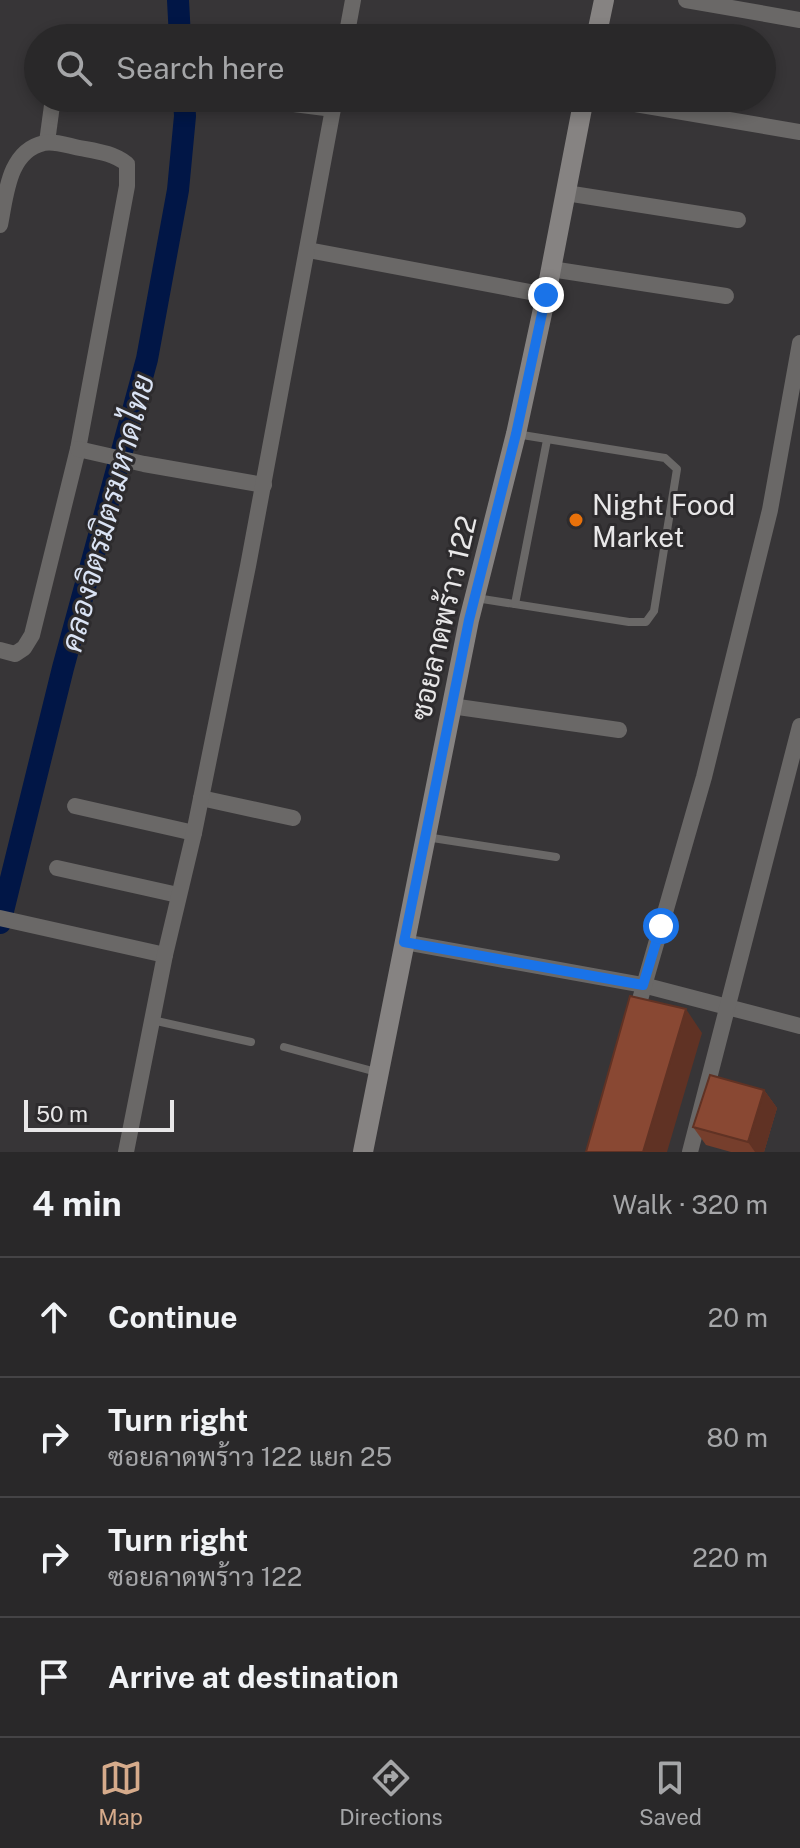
<!DOCTYPE html>
<html lang="en">
<head>
<meta charset="utf-8">
<style>
	:root { --surface:#292829; --page:#353435; --text:#f1f3f6; --muted:#a5a6a8; --line:#454446; --accent:#d6ab8b }
	body { margin:0; font-family:"Public Sans",Sarabun,sans-serif; background:var(--page); color:var(--text) }
	.scale { position:absolute; left:24px; bottom:20px; width:150px; box-sizing:border-box; padding-left:8px; border:4px solid #e8e7e8; border-top:0; font-size:22px; line-height:28px; white-space:nowrap; color:#e8e7e8; -webkit-text-stroke:6px #2d2b2d; paint-order:stroke }
	.stop { position:absolute; width:24px; height:24px; margin:-18px; border:6px solid #1a73e8; border-radius:50%; background:#fff }
	.stop.end { background:#1a73e8; border-color:#fff; box-shadow:0 2px 8px #0008 }
	.list { margin:0; padding:0; list-style:none }
	h2 { display:flex; justify-content:space-between; align-items:center; height:104px; margin:0; padding:0 32px; font-size:34px }
	h2 small { font-size:26px; font-weight:400; color:var(--muted) }
	.list li { display:grid; grid-template-columns:52px 1fr auto; gap:24px; align-items:center; box-sizing:border-box; height:120px; padding:0 32px; border-top:2px solid var(--line) }
	.list b { display:block; font-size:30px; white-space:nowrap }
	.list p { margin:0; font-size:26px; white-space:nowrap; color:var(--muted) }
	.list em { font-size:26px; font-style:normal; color:var(--muted) }
	.icon { flex:none; width:44px; height:44px; fill:none; stroke:currentColor; stroke-width:2; stroke-linecap:round; stroke-linejoin:round }
	.map { position:relative; flex:none; width:800px; height:1152px; overflow:hidden }
	.search { position:absolute; background:var(--surface); box-shadow:0 4px 12px #0003; left:24px; right:24px; top:24px; height:88px; display:flex; align-items:center; gap:20px; box-sizing:border-box; padding:0 28px; border-radius:44px; color:var(--muted); font-size:30px }
	.sheet { height:584px; background:var(--surface) }
	nav { display:flex; justify-content:space-around; align-items:center; box-sizing:border-box; height:112px; border-top:2px solid var(--line); background:var(--surface); font-size:22px; color:var(--muted) }
	nav a { display:grid; justify-items:center; gap:4px }
	nav .on { color:var(--accent) }
	.map>svg:first-child { display:block }
	.lines { fill:none; stroke-linecap:round; stroke-linejoin:round }
	.canal { stroke:#011646; stroke-width:22 }
	.lane { stroke:#6a6867; stroke-width:8 }
	.street { stroke:#6a6867; stroke-width:16 }
	.secondary { stroke:#868382; stroke-width:20 }
	.wall { fill:#763e2c }
	.shaded-wall { fill:#603224 }
	.building { fill:#894833; stroke:#603224; stroke-width:2 }
	.route { stroke:#1a73e8; stroke-width:10 }
	.food-dot { fill:#e8710a; stroke:#2d2b2d; stroke-width:3 }
	.labels { text-anchor:middle; dominant-baseline:central; stroke-width:6; stroke-linejoin:round; paint-order:stroke }
	.poi-label { font-size:28px; fill:#e8e7e8; stroke:#2d2b2d; text-anchor:start }
	.street-label { font-size:28px; fill:#e8e7e8; stroke:#2d2b2d }
	.water-label { font-size:30px; font-style:italic; fill:#dae3f4; stroke:#2d2b2d }
</style>
</head>
<body>
<div class="map">
<svg width="800" height="1152" viewBox="0 0 800 1152">
	<rect width="100%" height="100%" fill="#373537"/>
	<g class="lines">
		<g class="canal">
			<polyline points="178,0 180,38"/>
			<polyline points="0,923 63,668 147,359 178,190 185,116 184,98"/>
		</g>
		<g class="lane">
			<polyline points="476,598 629,622 646,622 654,611 677,469 665,458 516,434"/>
			<polyline points="515,604 547,440"/>
			<polyline points="426,837 556,857"/>
			<polyline points="152,1020 251,1042"/>
			<polyline points="284,1047 380,1073"/>
		</g>
		<g class="street">
			<polyline points="686,0 800,20"/>
			<polyline points="346,38 353,0"/>
			<polyline points="247,98 333,109"/>
			<polyline points="600,98 800,132"/>
			<polyline points="47,142 53,98"/>
			<polyline points="566,193 738,220"/>
			<path d="M0,225C6,196 8,151 44,143C53,141 66,145 75,147C94,151 112,152 127,164V186L78,449L32,635L24,648L15,654L0,650"/>
			<polyline points="308,250 546,295"/>
			<polyline points="551,269 726,296"/>
			<polyline points="78,449 144,464 264,485"/>
			<polyline points="451,706 619,730"/>
			<polyline points="201,798 293,818"/>
			<polyline points="75,806 194,833"/>
			<polyline points="57,868 178,895"/>
			<polyline points="0,918 165,955"/>
			<polyline points="404,942 643,985 800,1026"/>
			<polyline points="635,1017 704,777 770,510 800,343"/>
			<polyline points="126,1152 165,955 194,833 248,566 335,98"/>
			<polyline points="690,1152 800,726"/>
		</g>
		<g class="secondary">
			<polyline points="596,38 604,0"/>
			<polyline points="363,1152 469,620 516,434 546,295 584,98"/>
		</g>
	</g>
	<polygon class="wall" points="764,1090 777,1108 764,1152 731,1152 706,1145 693,1127"/>
	<g class="shaded-wall">
		<polygon points="686,1009 702,1033 667,1152 643,1152"/>
		<polygon points="764,1090 777,1108 764,1152 755,1152 748,1142"/>
	</g>
	<g class="building">
		<polygon points="630,996 686,1009 643,1152 586,1152"/>
		<polygon points="710,1075 764,1090 748,1142 693,1127"/>
	</g>
	<g class="lines">
		<polyline class="route" points="546,295 516,434 469,620 404,942 643,985 661,926"/>
	</g>
	<circle class="food-dot" cx="576" cy="520" r="8"/>
	<g class="labels">
		<g class="poi-label">
			<text x="592" y="504">Night Food<tspan x="592" dy="32">Market</tspan></text>
		</g>
		<g class="street-label">
			<text transform="translate(443 618) rotate(-77)">ซอยลาดพร้าว 122</text>
		</g>
		<g class="water-label">
			<text transform="translate(107 513) rotate(-75)">คลองจิตรมิตรมหาดไทย</text>
		</g>
	</g>
</svg>
<div class="scale">50 m</div>
<div class="stop" style="left:661px;top:926px"></div>
<div class="stop end" style="left:546px;top:295px"></div>
<div class="search"><svg class="icon" aria-label="search" viewBox="0 0 24 24"><circle cx="10" cy="10" r="6"/><path d="M15 15l6 6"/></svg>Search here</div>
</div>
<section class="sheet">
<h2>4 min<small>Walk · 320 m</small></h2>
<ul class="list">
<li><svg class="icon" aria-label="ahead" viewBox="0 0 24 24"><path d="M12 20V5M6 11l6-6 6 6"/></svg><div><b>Continue</b></div><em>20 m</em></li>
<li><svg class="icon" aria-label="right" viewBox="0 0 24 24"><path d="M7 20v-9h11M14 6l5 5-5 5"/></svg><div><b>Turn right</b><p>ซอยลาดพร้าว 122 แยก 25</p></div><em>80 m</em></li>
<li><svg class="icon" aria-label="right" viewBox="0 0 24 24"><path d="M7 20v-9h11M14 6l5 5-5 5"/></svg><div><b>Turn right</b><p>ซอยลาดพร้าว 122</p></div><em>220 m</em></li>
<li><svg class="icon" aria-label="arrive" viewBox="0 0 24 24"><path d="M6 21V4h12l-3 4 3 4H6"/></svg><div><b>Arrive at destination</b></div></li>
</ul>
</section>
<nav>
<a class="on"><svg class="icon" aria-label="map" viewBox="0 0 24 24"><path d="M3 6l6-2 6 2 6-2v14l-6 2-6-2-6 2zM9 4v14M15 6v14"/></svg>Map</a>
<a><svg class="icon" aria-label="directions" viewBox="0 0 24 24"><path d="M12 3l9 9-9 9-9-9zM9 14v-3h6M13 9l2 2-2 2"/></svg>Directions</a>
<a><svg class="icon" aria-label="saved" viewBox="0 0 24 24"><path d="M7 4h10v16l-5-4-5 4z"/></svg>Saved</a>
</nav>
</body>
</html>
